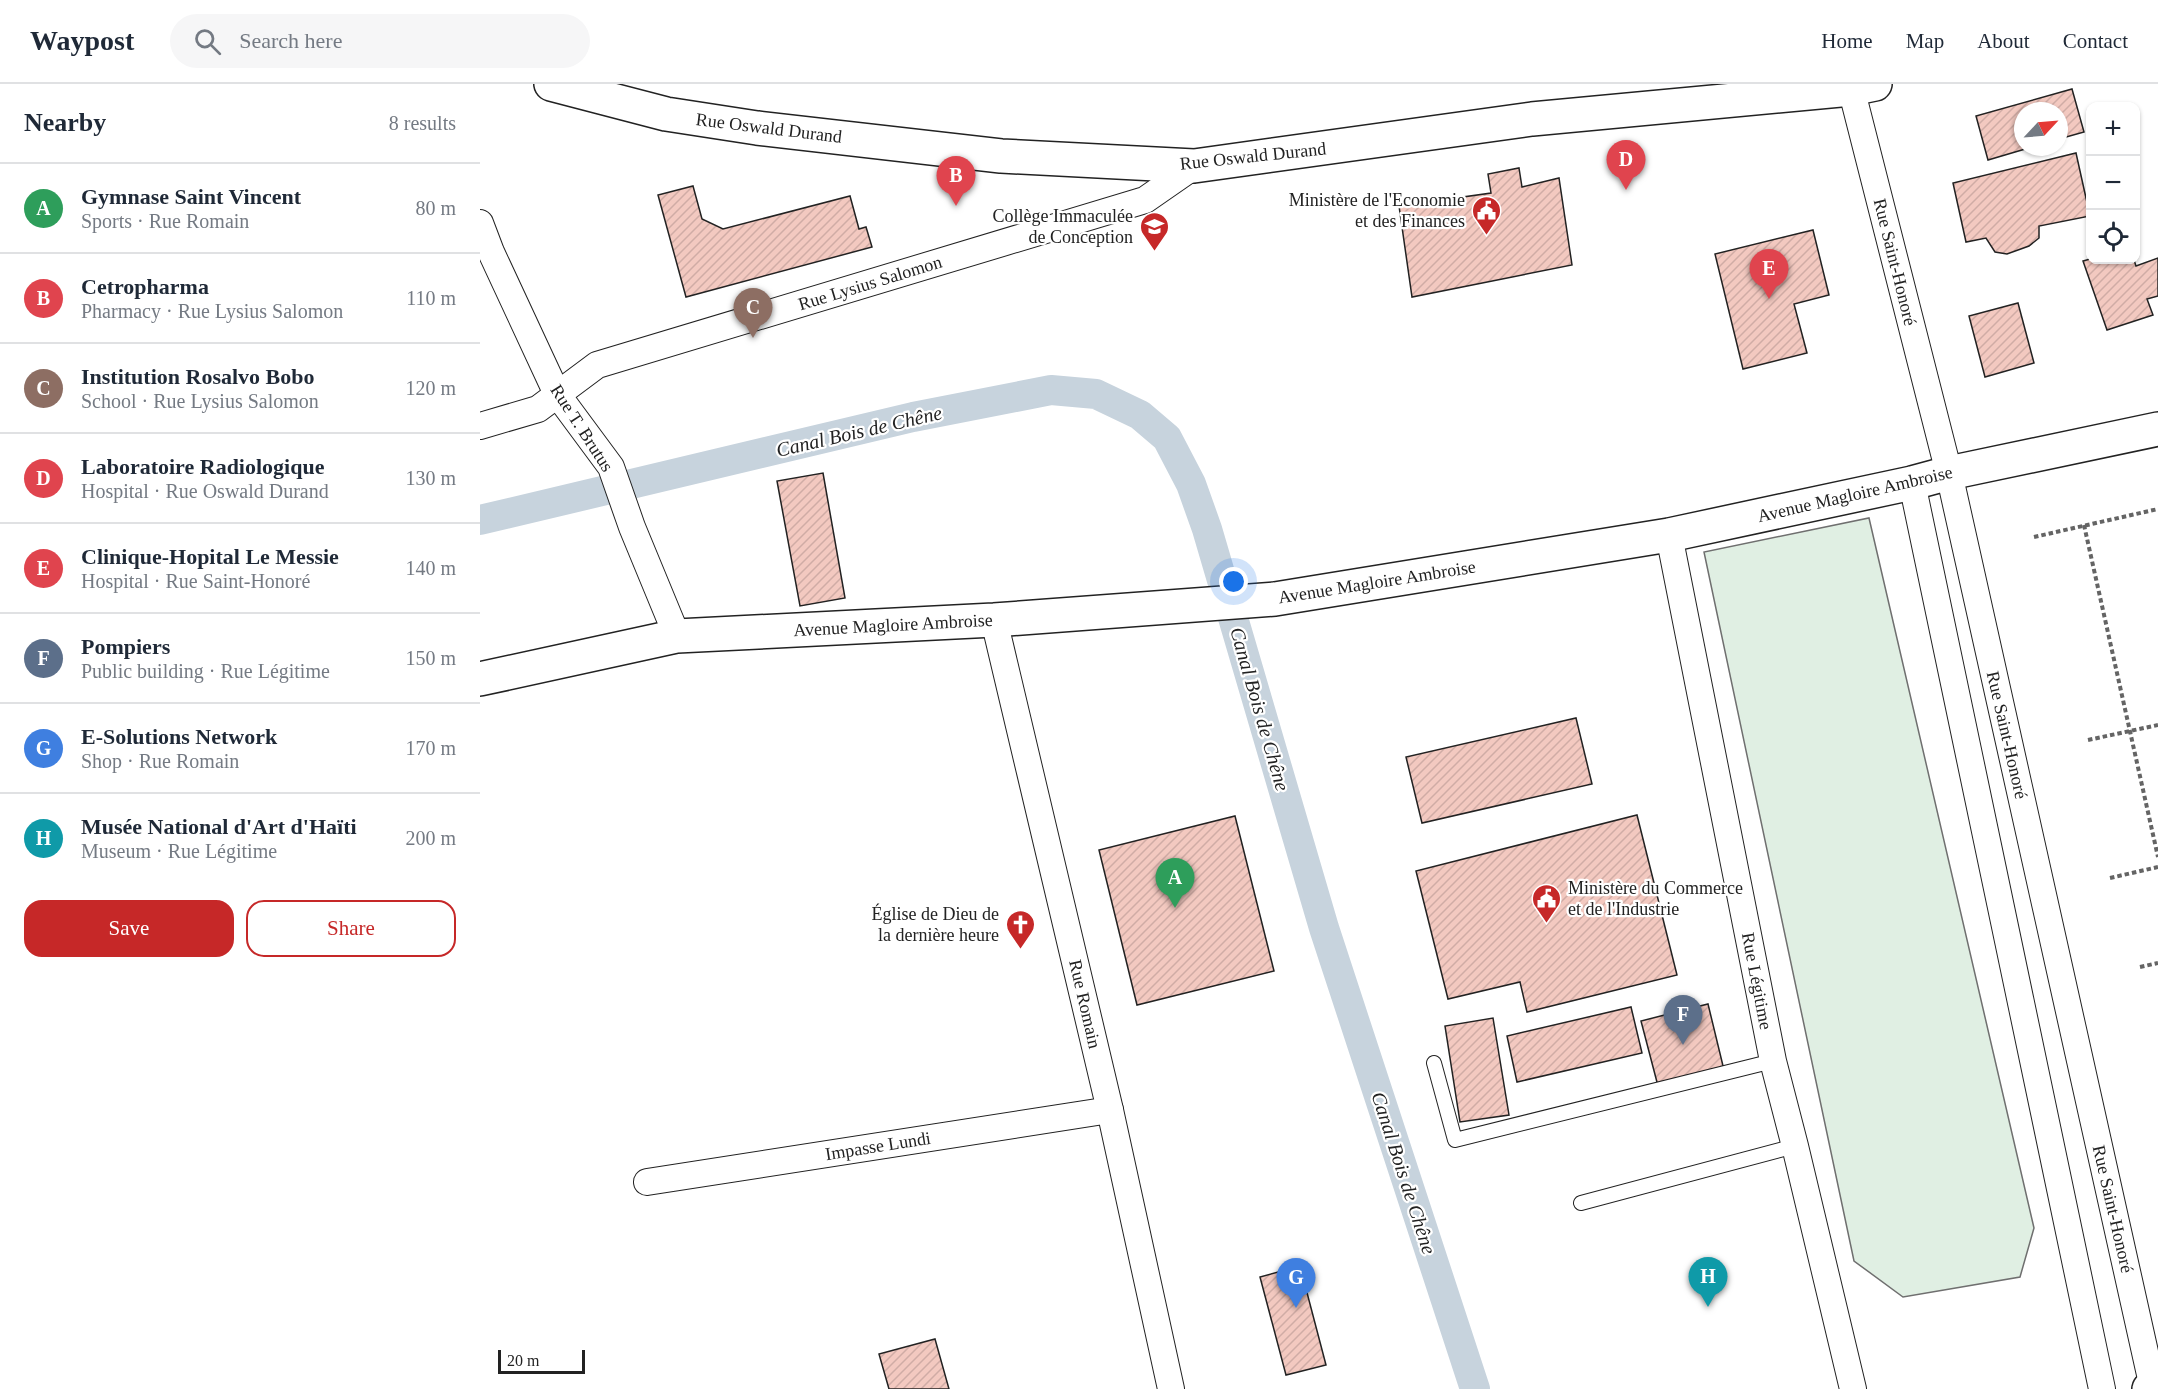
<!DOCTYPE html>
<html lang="en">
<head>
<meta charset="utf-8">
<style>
	:root { --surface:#fff; --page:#f6f6f7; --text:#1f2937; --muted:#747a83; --line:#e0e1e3; --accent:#c62828 }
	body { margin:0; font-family:"Times New Roman",serif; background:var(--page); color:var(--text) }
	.controls { position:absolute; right:18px; top:18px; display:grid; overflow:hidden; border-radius:12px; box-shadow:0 2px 4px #0004 }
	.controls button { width:54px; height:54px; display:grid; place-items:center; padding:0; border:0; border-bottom:2px solid var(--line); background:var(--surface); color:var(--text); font:30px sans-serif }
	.compass { position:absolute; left:1534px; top:18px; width:54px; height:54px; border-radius:50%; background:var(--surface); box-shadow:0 2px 4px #0004; rotate:64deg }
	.scale { position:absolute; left:18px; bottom:15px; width:87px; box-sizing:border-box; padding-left:6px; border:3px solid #222; border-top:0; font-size:16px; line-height:21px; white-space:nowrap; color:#222; -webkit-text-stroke:4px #fff; paint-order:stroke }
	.you { position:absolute; left:754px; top:498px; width:21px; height:21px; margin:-15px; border:4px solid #fff; border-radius:50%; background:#1a73e8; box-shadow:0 0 0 9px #1a73e833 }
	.badge { display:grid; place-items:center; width:39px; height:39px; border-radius:50%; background:var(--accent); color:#fff; font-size:20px; font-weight:700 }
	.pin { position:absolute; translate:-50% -50px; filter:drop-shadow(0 2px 3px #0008) }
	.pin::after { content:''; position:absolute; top:32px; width:21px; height:18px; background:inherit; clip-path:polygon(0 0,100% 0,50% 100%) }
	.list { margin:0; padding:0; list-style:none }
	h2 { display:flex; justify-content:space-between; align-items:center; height:78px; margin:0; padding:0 24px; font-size:26px }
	h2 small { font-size:20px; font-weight:400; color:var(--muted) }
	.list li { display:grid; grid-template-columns:39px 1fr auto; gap:18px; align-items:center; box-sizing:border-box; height:90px; padding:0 24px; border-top:2px solid var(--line) }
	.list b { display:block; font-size:22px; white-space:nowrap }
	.list p { margin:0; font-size:20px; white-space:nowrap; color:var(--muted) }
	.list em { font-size:20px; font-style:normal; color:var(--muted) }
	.actions { display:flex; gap:12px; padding:18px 24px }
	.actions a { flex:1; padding:14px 0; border:2px solid var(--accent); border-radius:18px; text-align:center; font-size:21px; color:var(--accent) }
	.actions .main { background:var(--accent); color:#fff }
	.icon { flex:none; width:33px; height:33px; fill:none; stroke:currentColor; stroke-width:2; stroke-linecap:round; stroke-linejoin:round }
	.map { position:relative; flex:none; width:1678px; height:1305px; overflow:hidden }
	header { display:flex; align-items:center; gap:36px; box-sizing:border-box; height:84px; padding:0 30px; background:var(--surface); border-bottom:2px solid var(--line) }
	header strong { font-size:28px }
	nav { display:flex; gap:33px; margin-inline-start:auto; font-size:21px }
	.search { width:420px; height:54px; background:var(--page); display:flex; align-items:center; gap:15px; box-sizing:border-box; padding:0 21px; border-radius:33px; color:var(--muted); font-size:22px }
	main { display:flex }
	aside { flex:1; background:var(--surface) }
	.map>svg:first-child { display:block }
	.park { fill:#e0efe3; stroke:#6f6f6f; stroke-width:1.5 }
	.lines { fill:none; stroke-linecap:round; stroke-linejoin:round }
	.canal { stroke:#c7d3dd; stroke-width:30 }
	.building { fill:url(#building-hatch); stroke:#222; stroke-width:1.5 }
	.lane-casing { stroke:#222; stroke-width:16 }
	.street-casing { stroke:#222; stroke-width:28 }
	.secondary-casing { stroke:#222; stroke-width:36 }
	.path { stroke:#646464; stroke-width:4; stroke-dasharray:4.5 3; stroke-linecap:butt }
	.lane { stroke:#fff; stroke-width:14 }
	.street { stroke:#fff; stroke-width:26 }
	.secondary { stroke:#fff; stroke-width:33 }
	.labels { text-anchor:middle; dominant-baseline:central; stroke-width:4.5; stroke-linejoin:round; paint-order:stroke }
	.street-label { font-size:18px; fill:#222; stroke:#fff }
	.poi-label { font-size:18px; fill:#222; stroke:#fff; text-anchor:end }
	.water-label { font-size:20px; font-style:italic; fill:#222; stroke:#fff }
</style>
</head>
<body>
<header>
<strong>Waypost</strong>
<div class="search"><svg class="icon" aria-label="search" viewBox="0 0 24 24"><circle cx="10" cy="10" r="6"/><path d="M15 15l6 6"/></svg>Search here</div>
<nav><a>Home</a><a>Map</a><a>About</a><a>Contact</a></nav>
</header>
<main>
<aside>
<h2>Nearby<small>8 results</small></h2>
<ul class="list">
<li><span class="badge" style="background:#2e9e5b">A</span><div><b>Gymnase Saint Vincent</b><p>Sports · Rue Romain</p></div><em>80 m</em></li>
<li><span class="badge" style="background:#e0444e">B</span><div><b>Cetropharma</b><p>Pharmacy · Rue Lysius Salomon</p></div><em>110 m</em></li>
<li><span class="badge" style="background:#8d6e63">C</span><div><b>Institution Rosalvo Bobo</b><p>School · Rue Lysius Salomon</p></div><em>120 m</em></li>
<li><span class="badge" style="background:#e0444e">D</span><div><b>Laboratoire Radiologique</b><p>Hospital · Rue Oswald Durand</p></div><em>130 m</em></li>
<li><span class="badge" style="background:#e0444e">E</span><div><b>Clinique-Hopital Le Messie</b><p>Hospital · Rue Saint-Honoré</p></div><em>140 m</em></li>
<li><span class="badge" style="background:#5c6f8a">F</span><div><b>Pompiers</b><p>Public building · Rue Légitime</p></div><em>150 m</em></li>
<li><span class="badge" style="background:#3f7fe0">G</span><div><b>E-Solutions Network</b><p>Shop · Rue Romain</p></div><em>170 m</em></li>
<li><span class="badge" style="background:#0f9aa8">H</span><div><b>Musée National d'Art d'Haïti</b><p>Museum · Rue Légitime</p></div><em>200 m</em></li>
</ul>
<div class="actions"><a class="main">Save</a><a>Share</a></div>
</aside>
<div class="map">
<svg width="1678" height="1305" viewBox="0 0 1678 1305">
	<defs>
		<pattern id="building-hatch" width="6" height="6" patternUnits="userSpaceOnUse" patternTransform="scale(1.5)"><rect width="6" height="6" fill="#f3c9c0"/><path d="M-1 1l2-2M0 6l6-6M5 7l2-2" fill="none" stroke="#d0aca5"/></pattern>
	</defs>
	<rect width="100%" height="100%" fill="#fff"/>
	<polygon class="park" points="1389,434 1554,1144 1540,1193 1423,1213 1374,1177 1224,468"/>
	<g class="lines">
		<polyline class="canal" points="0,436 433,333 571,306 616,310 660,331 687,354 711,400 727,445 844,844 995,1305"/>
	</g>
	<g class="building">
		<polygon points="1592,5 1604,48 1579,55 1579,27 1543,27 1543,63 1552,63 1508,76 1496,32"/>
		<polygon points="1596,69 1610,132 1559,142 1559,154 1549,162 1527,170 1515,168 1506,154 1486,158 1473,99"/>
		<polygon points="1039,84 1042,103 1079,94 1092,181 932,213 919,122 1011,109 1008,90"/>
		<polygon points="213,102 222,135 243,145 370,112 379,145 386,143 392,163 206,213 178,111"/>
		<polygon points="1333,146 1349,211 1314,220 1327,269 1263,285 1235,170"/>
		<polygon points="1678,174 1678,212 1667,215 1673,231 1627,246 1603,177 1610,175 1654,176 1656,182"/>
		<polygon points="1538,219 1554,279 1505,293 1489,232"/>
		<polygon points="343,389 365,514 320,522 297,397"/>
		<polygon points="1096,634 1112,700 942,739 926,673"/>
		<polygon points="1157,731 1197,891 1047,928 1040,898 968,915 936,787"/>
		<polygon points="755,732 794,887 657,921 619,766"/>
		<polygon points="1228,920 1244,986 1178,1002 1161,937"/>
		<polygon points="1151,923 1162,969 1037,998 1027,952"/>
		<polygon points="1013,934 1029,1031 980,1038 965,942"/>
		<polygon points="820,1182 846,1281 806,1291 780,1193"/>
		<polygon points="455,1255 469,1305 409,1305 399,1270"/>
	</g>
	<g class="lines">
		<defs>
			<g id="lane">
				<polyline points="954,979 975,1056 1293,977"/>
				<polyline points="1101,1119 1315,1062"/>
			</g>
			<g id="street">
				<polyline points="1370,0 1469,389 1673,1304"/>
				<polyline points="0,139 11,168 77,310 131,383 152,443 197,552"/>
				<polyline points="0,342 58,325 117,281 665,116 714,82"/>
				<polyline points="1432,399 1622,1305"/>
				<polyline points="1189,451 1293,977 1315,1062 1373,1305"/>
				<polyline points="514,536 630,1026 691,1305"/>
				<polyline points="167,1098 630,1026"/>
			</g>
			<g id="secondary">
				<polyline points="71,0 186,30 277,44 521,72 714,82 1052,35 1371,5 1395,0"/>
				<polyline points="0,595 197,552 514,536 795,515 1189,451 1432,399 1469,389 1678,345"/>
				<polyline points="1669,1305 1678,1303"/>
			</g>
		</defs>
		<use href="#lane" class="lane-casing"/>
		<use href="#street" class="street-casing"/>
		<use href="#secondary" class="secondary-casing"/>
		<g class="path">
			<polyline points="1604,441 1678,773"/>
			<polyline points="1554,453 1678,425"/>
			<polyline points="1608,656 1678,641"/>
			<polyline points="1630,794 1678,783"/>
			<polyline points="1660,883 1678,879"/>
		</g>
		<use href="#lane" class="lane"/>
		<use href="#street" class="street"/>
		<use href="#secondary" class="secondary"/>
	</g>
	<defs>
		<symbol id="civic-pin" viewBox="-11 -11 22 30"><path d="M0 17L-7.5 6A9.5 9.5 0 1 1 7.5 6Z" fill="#c62828" stroke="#fff"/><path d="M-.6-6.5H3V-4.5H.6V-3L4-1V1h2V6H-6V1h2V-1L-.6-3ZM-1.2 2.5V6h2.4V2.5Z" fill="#fff"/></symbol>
		<symbol id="school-pin" viewBox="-11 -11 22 30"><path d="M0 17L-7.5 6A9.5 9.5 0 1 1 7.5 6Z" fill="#c62828" stroke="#fff"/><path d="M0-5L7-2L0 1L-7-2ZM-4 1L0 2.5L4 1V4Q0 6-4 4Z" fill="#fff"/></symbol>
		<symbol id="church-pin" viewBox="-11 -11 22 30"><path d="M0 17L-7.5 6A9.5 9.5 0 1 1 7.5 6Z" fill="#c62828" stroke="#fff"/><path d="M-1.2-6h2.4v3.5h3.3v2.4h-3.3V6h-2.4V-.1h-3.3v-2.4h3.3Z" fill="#fff"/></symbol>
	</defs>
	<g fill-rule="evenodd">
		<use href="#civic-pin" x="990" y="110" width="33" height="45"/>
		<use href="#school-pin" x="658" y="126" width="33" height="45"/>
		<use href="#civic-pin" x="1050" y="798" width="33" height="45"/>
		<use href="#church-pin" x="524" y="824" width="33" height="45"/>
	</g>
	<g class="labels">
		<g class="street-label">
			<text transform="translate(289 44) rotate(7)">Rue Oswald Durand</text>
			<text transform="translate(773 72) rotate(-6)">Rue Oswald Durand</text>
			<text transform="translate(1415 178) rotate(76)">Rue Saint-Honoré</text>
			<text transform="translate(390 199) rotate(-17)">Rue Lysius Salomon</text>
			<text transform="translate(102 344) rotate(57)">Rue T. Brutus</text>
			<text transform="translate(1375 410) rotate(-13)">Avenue Magloire Ambroise</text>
			<text transform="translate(897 498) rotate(-9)">Avenue Magloire Ambroise</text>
			<text transform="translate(413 541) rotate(-3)">Avenue Magloire Ambroise</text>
			<text transform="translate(1527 651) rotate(77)">Rue Saint-Honoré</text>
			<text transform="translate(1277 897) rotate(79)">Rue Légitime</text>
			<text transform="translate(605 920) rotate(77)">Rue Romain</text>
			<text transform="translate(398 1062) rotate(-9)">Impasse Lundi</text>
			<text transform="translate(1633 1125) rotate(77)">Rue Saint-Honoré</text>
		</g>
		<g class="poi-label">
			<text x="985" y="116">Ministère de l'Economie<tspan x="985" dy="21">et des Finances</tspan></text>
			<text x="653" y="132">Collège Immaculée<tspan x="653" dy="21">de Conception</tspan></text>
			<text x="1088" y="804" text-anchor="start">Ministère du Commerce<tspan x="1088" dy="21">et de l'Industrie</tspan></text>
			<text x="519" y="830">Église de Dieu de<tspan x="519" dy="21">la dernière heure</tspan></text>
		</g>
		<g class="water-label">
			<text transform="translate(379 347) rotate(-13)">Canal Bois de Chêne</text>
			<text transform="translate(780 625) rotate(74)">Canal Bois de Chêne</text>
			<text transform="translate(924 1089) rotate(72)">Canal Bois de Chêne</text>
		</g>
	</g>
</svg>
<div class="controls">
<button>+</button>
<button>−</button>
<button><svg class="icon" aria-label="locate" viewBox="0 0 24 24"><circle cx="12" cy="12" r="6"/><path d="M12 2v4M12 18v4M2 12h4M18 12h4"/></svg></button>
</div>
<svg class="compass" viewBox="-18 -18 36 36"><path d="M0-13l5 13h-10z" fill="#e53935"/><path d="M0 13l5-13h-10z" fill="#747a83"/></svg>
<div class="scale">20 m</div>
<div class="you"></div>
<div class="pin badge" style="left:695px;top:824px;background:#2e9e5b">A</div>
<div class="pin badge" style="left:476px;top:122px;background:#e0444e">B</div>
<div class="pin badge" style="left:273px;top:254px;background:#8d6e63">C</div>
<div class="pin badge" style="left:1146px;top:106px;background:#e0444e">D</div>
<div class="pin badge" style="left:1289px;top:215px;background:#e0444e">E</div>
<div class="pin badge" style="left:1203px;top:961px;background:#5c6f8a">F</div>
<div class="pin badge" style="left:816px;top:1224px;background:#3f7fe0">G</div>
<div class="pin badge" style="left:1228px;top:1223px;background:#0f9aa8">H</div>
</div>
</main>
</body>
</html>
